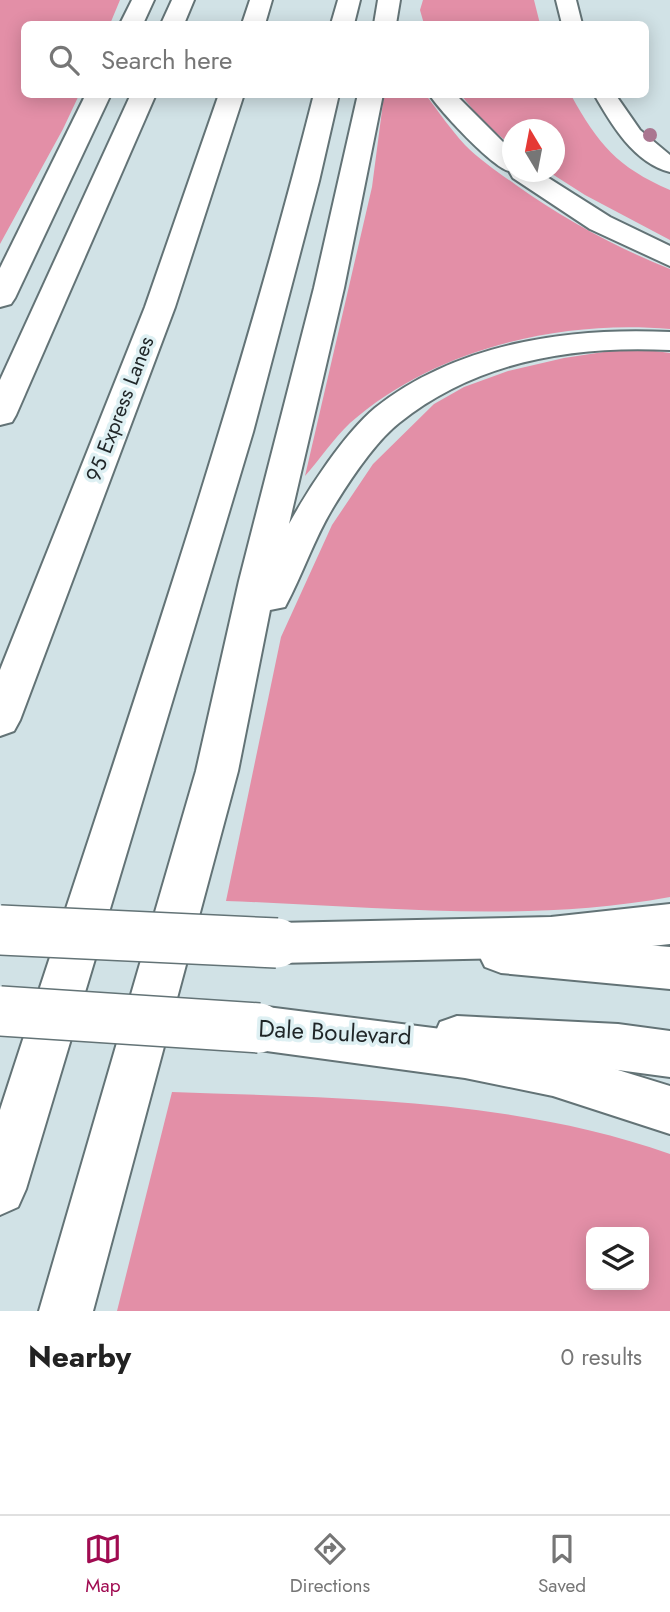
<!DOCTYPE html>
<html lang="en">
<head>
<meta charset="utf-8">
<style>
	:root { --surface:#fff; --page:#f6f6f6; --text:#222; --muted:#767676; --line:#e0e0e0; --accent:#a00b51 }
	body { margin:0; font-family:Jost,sans-serif; background:var(--page); color:var(--text) }
	.controls { position:absolute; right:21px; bottom:21px; display:grid; overflow:hidden; border-radius:10px; box-shadow:0 4px 18px #0003 }
	.controls button { width:63px; height:63px; display:grid; place-items:center; padding:0; border:0; border-bottom:2px solid var(--line); background:var(--surface); color:var(--text); font:35px sans-serif }
	.compass { position:absolute; left:502px; top:119px; width:63px; height:63px; border-radius:50%; background:var(--surface); box-shadow:0 4px 18px #0003; rotate:350deg }
	.list { margin:0; padding:0; list-style:none }
	h2 { display:flex; justify-content:space-between; align-items:center; height:91px; margin:0; padding:0 28px; font-size:30px }
	h2 small { font-size:23px; font-weight:400; color:var(--muted) }
	.icon { flex:none; width:38px; height:38px; fill:none; stroke:currentColor; stroke-width:2; stroke-linecap:round; stroke-linejoin:round }
	.map { position:relative; flex:none; width:670px; height:1311px; overflow:hidden }
	.search { position:absolute; background:var(--surface); box-shadow:0 4px 18px #0003; left:21px; right:21px; top:21px; height:77px; display:flex; align-items:center; gap:18px; box-sizing:border-box; padding:0 24px; border-radius:10px; color:var(--muted); font-size:26px }
	.sheet { height:203px; background:var(--surface) }
	nav { display:flex; justify-content:space-around; align-items:center; box-sizing:border-box; height:98px; border-top:2px solid var(--line); background:var(--surface); font-size:19px; color:var(--muted) }
	nav a { display:grid; justify-items:center; gap:4px }
	nav .on { color:var(--accent) }
	.map>svg:first-child { display:block }
	.green { fill:#e38fa7; fill-rule:evenodd }
	.lines { fill:none; stroke-linecap:round; stroke-linejoin:round }
	.minor-casing { stroke:#637376; stroke-width:4 }
	.major-casing { stroke:#637376; stroke-width:4 }
	.highway-casing { stroke:#637376; stroke-width:4 }
	.minor { fill:#fff; fill-rule:evenodd }
	.major { fill:#fff; fill-rule:evenodd }
	.highway { fill:#fff; fill-rule:evenodd }
	.major-bridge-casing { stroke:#637376; stroke-width:52; stroke-linecap:butt }
	.major-bridge { stroke:#fff; stroke-width:49 }
	.tree { fill:#aa7690 }
	.labels { text-anchor:middle; dominant-baseline:central; stroke-width:7; stroke-linejoin:round; paint-order:stroke }
	.street-label { font-size:21px; fill:#1f2527; stroke:#def0f3 }
	.near-street-label { font-size:24px; fill:#1f2527; stroke:#def0f3 }
</style>
</head>
<body>
<div class="map">
<svg width="670" height="1311" viewBox="0 0 670 1311">
	<rect width="100%" height="100%" fill="#d1e2e6"/>
	<g class="green">
		<polygon points="0,0 120,0 110,24 24,24 24,94 79,95 63,129 0,244"/>
		<polygon points="423,0 534,0 540,24 424,24 420,10"/>
		<path d="M384,95H426C438,111 451,130 465,145C480,160 499,173 516,185C564,219 615,247 670,269V329C560,319 434,349 350,423C334,438 320,459 305,476L372,187Z"/>
		<path d="M461,95H571C598,144 617,167 670,190V240L585,195L549,172H554V130H512V146L484,123Z"/>
		<path d="M648,350L670,353V897C523,924 374,906 226,901L281,637L332,525L373,464L434,404L464,387L508,371L564,358L610,351Z"/>
		<path d="M172,1092C338,1098 511,1098 670,1154V1311H117ZM644,1232V1285H591V1232Z"/>
	</g>
	<g class="lines">
		<defs>
			<g id="minor">
				<polygon points="556,0 576,0 582,24 562,24"/>
				<path d="M594,94H615L640,130L670,155V172C634,163 611,124 594,94Z"/>
			</g>
			<g id="major">
				<polygon points="501,933 670,947 670,989 501,973 485,967 478,953 485,939"/>
				<polygon points="457,1016 618,1024 670,1031 670,1077 618,1070 457,1060 440,1054 433,1038 440,1022"/>
			</g>
			<g id="highway">
				<polygon points="132,0 154,0 143,24 120,24"/>
				<polygon points="172,0 194,0 184,24 161,24"/>
				<polygon points="250,0 272,0 265,24 242,24"/>
				<polygon points="338,0 360,0 354,24 331,24"/>
				<polygon points="378,0 400,0 396,24 374,24"/>
				<polygon points="86,94 111,94 15,298 11,304 0,307 0,268"/>
				<polygon points="131,94 156,94 16,415 12,422 0,425 0,380"/>
				<polygon points="219,94 244,94 175,307 20,720 14,731 0,736 0,670 145,307"/>
				<path d="M314,94H339L319,181L253,432L26,1189L18,1207L0,1215V1110C109,773 227,438 314,94Z"/>
				<path d="M358,94H383L344,288L289,524C309,488 344,434 375,408C457,343 569,327 670,332V350C574,345 476,361 399,423C375,442 350,480 334,506C314,538 303,574 285,607L270,610L238,771L93,1311H39L196,771L239,581L314,288Z"/>
				<path d="M429,94H455L512,151V172H539L610,217L670,246V266L590,229L513,178L509,171C492,167 440,111 429,94Z"/>
				<polygon points="670,904 670,944 551,957 277,963 261,957 254,943 261,929 277,923 551,917"/>
				<polygon points="259,1006 465,1032 553,1050 670,1086 670,1134 553,1096 465,1078 259,1050 242,1044 235,1028 242,1012"/>
			</g>
		</defs>
		<use href="#minor" class="minor-casing"/>
		<use href="#major" class="major-casing"/>
		<use href="#highway" class="highway-casing"/>
		<use href="#minor" class="minor"/>
		<use href="#major" class="major"/>
		<use href="#highway" class="highway"/>
		<defs>
			<g id="major-bridge">
				<polyline points="0,930 277,943"/>
				<polyline points="0,1011 259,1028"/>
			</g>
		</defs>
		<use href="#major-bridge" class="major-bridge-casing"/>
		<use href="#major-bridge" class="major-bridge"/>
	</g>
	<circle class="tree" cx="650" cy="135" r="7"/>
	<g class="labels">
		<g class="street-label">
			<text transform="translate(120 409) rotate(-69)">95 Express Lanes</text>
		</g>
		<g class="near-street-label">
			<text transform="translate(335 1032) rotate(3)">Dale Boulevard</text>
		</g>
	</g>
</svg>
<div class="controls">
<button><svg class="icon" aria-label="layers" viewBox="0 0 24 24"><path d="M12 4l9 5-9 5-9-5zM3 14l9 5 9-5"/></svg></button>
</div>
<svg class="compass" viewBox="-18 -18 36 36"><path d="M0-13l5 13h-10z" fill="#e53935"/><path d="M0 13l5-13h-10z" fill="#767676"/></svg>
<div class="search"><svg class="icon" aria-label="search" viewBox="0 0 24 24"><circle cx="10" cy="10" r="6"/><path d="M15 15l6 6"/></svg>Search here</div>
</div>
<section class="sheet">
<h2>Nearby<small>0 results</small></h2>
<ul class="list">
</ul>
</section>
<nav>
<a class="on"><svg class="icon" aria-label="map" viewBox="0 0 24 24"><path d="M3 6l6-2 6 2 6-2v14l-6 2-6-2-6 2zM9 4v14M15 6v14"/></svg>Map</a>
<a><svg class="icon" aria-label="directions" viewBox="0 0 24 24"><path d="M12 3l9 9-9 9-9-9zM9 14v-3h6M13 9l2 2-2 2"/></svg>Directions</a>
<a><svg class="icon" aria-label="saved" viewBox="0 0 24 24"><path d="M7 4h10v16l-5-4-5 4z"/></svg>Saved</a>
</nav>
</body>
</html>
